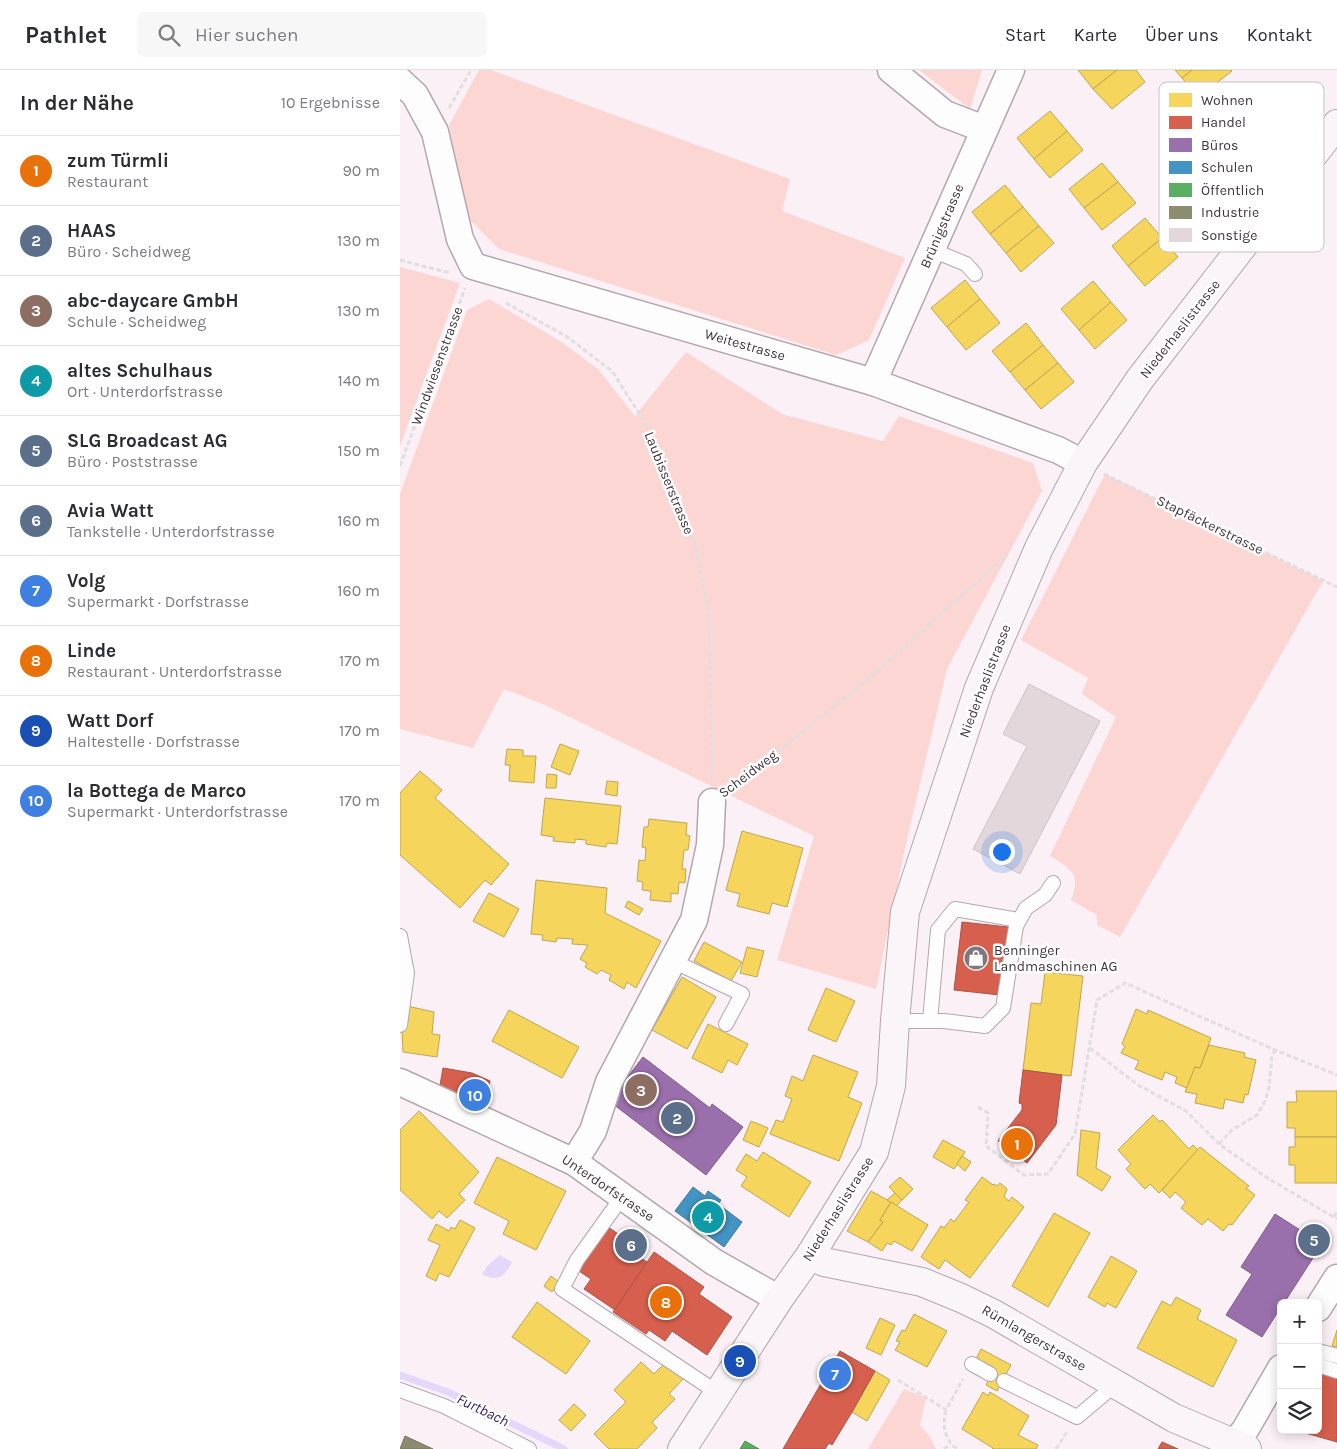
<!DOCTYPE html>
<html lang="de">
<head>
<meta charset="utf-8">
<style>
	:root { --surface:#fff; --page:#f7f7f7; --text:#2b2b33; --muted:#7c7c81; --line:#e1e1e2; --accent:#7c3aed }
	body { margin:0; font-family:Karla,sans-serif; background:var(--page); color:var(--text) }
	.controls { position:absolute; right:15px; bottom:15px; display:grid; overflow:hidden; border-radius:8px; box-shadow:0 2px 12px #0003 }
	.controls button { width:45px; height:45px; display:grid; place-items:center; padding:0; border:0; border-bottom:1px solid var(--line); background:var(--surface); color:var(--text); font:25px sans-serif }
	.you { position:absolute; left:601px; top:781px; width:18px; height:18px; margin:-12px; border:4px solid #fff; border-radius:50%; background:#1a73e8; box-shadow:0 0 0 8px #1a73e833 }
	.badge { display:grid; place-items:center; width:32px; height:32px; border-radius:50%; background:var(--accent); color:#fff; font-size:16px; font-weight:700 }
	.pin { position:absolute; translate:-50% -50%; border:2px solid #fff; box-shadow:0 1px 5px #0006 }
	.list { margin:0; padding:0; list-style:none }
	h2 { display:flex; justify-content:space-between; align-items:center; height:65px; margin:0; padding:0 20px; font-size:21px }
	h2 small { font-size:16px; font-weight:400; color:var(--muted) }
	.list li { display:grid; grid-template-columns:32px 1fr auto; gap:15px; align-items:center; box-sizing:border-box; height:70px; padding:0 20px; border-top:1px solid var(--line) }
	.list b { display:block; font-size:19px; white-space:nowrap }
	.list p { margin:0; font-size:16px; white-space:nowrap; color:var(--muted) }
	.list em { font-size:16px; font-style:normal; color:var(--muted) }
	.icon { flex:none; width:28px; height:28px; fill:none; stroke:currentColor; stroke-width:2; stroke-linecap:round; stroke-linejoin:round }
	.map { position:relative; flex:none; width:937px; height:1379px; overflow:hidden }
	header { display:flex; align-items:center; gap:30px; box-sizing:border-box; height:70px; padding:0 25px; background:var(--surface); border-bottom:1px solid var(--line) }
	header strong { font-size:24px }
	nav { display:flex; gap:28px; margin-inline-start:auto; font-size:18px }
	.search { width:350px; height:45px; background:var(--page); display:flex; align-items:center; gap:12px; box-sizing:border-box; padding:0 18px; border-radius:8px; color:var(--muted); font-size:19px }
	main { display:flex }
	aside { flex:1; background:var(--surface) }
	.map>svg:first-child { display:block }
	.green { fill:#fcd6d3 }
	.water { fill:#e4d8fa }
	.homes { fill:#f6d55c; stroke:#c0a552 }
	.shops { fill:#d6604d; stroke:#a95348 }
	.offices { fill:#9970ab; stroke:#7f5e8a }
	.schools { fill:#4393c3; stroke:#42779a }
	.public { fill:#5aae61; stroke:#528a56 }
	.industry { fill:#8c8c6e; stroke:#76725f }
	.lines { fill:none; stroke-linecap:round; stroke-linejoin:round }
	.stream { stroke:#e4d8fa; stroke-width:7 }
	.building { fill:#e3d7db; stroke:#cec3c6 }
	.lane-casing { stroke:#b1a7ad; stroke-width:16 }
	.street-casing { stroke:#b1a7ad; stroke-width:29 }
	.secondary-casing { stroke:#b1a7ad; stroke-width:30 }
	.path { stroke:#e2dee0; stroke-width:3; stroke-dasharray:5 2.5; stroke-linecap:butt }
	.lane { stroke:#fefdfe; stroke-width:14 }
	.street { stroke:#fefdfe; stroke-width:26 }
	.secondary { stroke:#f9f5f9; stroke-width:28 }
	.labels { text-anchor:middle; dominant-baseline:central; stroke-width:5; stroke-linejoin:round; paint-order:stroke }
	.street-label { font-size:14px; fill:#41353c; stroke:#fff }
	.poi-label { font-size:14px; fill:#41353c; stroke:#fff; text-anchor:start }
	.water-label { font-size:15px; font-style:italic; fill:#381e5e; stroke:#fff }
	.key { fill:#fff; stroke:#c6c2c4; stroke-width:1 }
	.key-label { font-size:14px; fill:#41353c }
</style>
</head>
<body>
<header>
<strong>Pathlet</strong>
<div class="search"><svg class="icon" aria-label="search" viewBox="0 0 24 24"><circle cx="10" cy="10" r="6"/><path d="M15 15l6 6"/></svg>Hier suchen</div>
<nav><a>Start</a><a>Karte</a><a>Über uns</a><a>Kontakt</a></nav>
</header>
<main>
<aside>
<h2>In der Nähe<small>10 Ergebnisse</small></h2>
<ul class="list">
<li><span class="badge" style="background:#e8710a">1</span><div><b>zum Türmli</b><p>Restaurant</p></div><em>90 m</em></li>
<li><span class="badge" style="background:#5c6f8a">2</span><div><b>HAAS</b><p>Büro · Scheidweg</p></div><em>130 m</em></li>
<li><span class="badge" style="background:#8d6e63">3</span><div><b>abc-daycare GmbH</b><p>Schule · Scheidweg</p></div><em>130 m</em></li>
<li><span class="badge" style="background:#0f9aa8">4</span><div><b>altes Schulhaus</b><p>Ort · Unterdorfstrasse</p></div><em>140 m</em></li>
<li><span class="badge" style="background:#5c6f8a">5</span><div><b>SLG Broadcast AG</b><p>Büro · Poststrasse</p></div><em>150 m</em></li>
<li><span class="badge" style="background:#5c6f8a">6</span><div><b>Avia Watt</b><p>Tankstelle · Unterdorfstrasse</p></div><em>160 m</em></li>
<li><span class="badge" style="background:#3f7fe0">7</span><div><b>Volg</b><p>Supermarkt · Dorfstrasse</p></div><em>160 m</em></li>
<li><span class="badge" style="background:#e8710a">8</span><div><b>Linde</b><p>Restaurant · Unterdorfstrasse</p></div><em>170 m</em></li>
<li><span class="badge" style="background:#1a4fb4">9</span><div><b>Watt Dorf</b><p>Haltestelle · Dorfstrasse</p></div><em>170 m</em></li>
<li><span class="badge" style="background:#3f7fe0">10</span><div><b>la Bottega de Marco</b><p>Supermarkt · Unterdorfstrasse</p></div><em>170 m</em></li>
</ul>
</aside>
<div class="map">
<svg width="937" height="1379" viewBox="0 0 937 1379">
	<rect width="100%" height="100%" fill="#fbf0f6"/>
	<g class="green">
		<polygon points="79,0 91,0 390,109 382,141 505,188 469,270 436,285 99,179 66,146 49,55"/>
		<polygon points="519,0 582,0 570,39"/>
		<polygon points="0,197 60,213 0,376"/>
		<polygon points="89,229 160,271 198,299 235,346 286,282 382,344 483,371 499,346 633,393 642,421 547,599 505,778 476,919 377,890 414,766 145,635 104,619 73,678 0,659 0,424 67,240"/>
		<path d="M705,404L923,511L720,867L697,855V845L671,830C681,804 672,799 650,786L716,647L682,624L688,608L621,570Z"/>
		<polygon points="504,1319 526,1328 520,1355 530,1367 536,1379 468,1379"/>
	</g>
	<path class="water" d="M100,1185L112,1192C105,1206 97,1213 82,1204L88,1195Z"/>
	<g class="homes">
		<polygon points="678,0 717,0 693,19"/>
		<polygon points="717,0 736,0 745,12 712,39 693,19"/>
		<polygon points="775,0 792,0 782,8"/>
		<polygon points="792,0 831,0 832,1 798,27 782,8"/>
		<polygon points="854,12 871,31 837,59 821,40"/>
		<polygon points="650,41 667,61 634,89 617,68"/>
		<polygon points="667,61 683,80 650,108 634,89"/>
		<polygon points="792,61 809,80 774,110 759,90"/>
		<polygon points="702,93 718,112 684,138 669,119"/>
		<polygon points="718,112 736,133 702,160 684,138"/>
		<polygon points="605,115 623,137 590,164 572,142"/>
		<polygon points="623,137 639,156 606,183 590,164"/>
		<polygon points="745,148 762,168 728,196 712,176"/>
		<polygon points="639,156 654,173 621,202 606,183"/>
		<polygon points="762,168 778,187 745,216 728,196"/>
		<polygon points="565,210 580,229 547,257 531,238"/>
		<polygon points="693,211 711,232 679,260 661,239"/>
		<polygon points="580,229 600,253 566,280 547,257"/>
		<polygon points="711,232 727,250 695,279 679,260"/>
		<polygon points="626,253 643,275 610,302 592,281"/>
		<polygon points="643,275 658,293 625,320 610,302"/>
		<polygon points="658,293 674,312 641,339 625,320"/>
		<polygon points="160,674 179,681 170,705 151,697"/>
		<polygon points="107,679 123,680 123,686 136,686 134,713 109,711 110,695 105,695"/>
		<polygon points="20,701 42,720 35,728 109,794 91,815 85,810 60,838 0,785 0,723"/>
		<polygon points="147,704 157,705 156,718 146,718"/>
		<polygon points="207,711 218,712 217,726 205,724"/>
		<polygon points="145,728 221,736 217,774 207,773 206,777 186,774 186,770 175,769 175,773 153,771 154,767 141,765"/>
		<polygon points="249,749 287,753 286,765 290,766 288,780 284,780 282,799 286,799 285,813 279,812 278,824 271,823 271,832 250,830 251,821 242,820 243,812 237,811 239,790 245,791 246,778 242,777 244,757 248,757"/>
		<polygon points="342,761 403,778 387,837 372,833 369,844 337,836 340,824 326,820"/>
		<polygon points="136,810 207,818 205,843 261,871 236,918 227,912 224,919 209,910 211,905 201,900 197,904 185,897 187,893 180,889 188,875 172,874 173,869 157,868 156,872 142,870 143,865 131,864"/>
		<polygon points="89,823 119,839 104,867 73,851"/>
		<polygon points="228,831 243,839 239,845 225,837"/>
		<polygon points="304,872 342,892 331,911 294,891"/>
		<polygon points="347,877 364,881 357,907 340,903"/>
		<polygon points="645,902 683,906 671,1006 623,1000 631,933 641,934"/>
		<polygon points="282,907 316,927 287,979 252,960"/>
		<polygon points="426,918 455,931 436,972 408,960"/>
		<polygon points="7,936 34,942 32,964 40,965 37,987 3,982 2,960"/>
		<polygon points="736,939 747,944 748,940 811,968 800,998 795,997 787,1018 775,1013 777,1007 765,1002 762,1010 735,999 739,991 721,983 725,976 722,974"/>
		<polygon points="109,940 179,977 162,1008 92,971"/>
		<polygon points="308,954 348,974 337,995 328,990 322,1003 292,988"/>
		<polygon points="809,975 845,983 844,987 856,990 848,1025 845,1024 843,1033 825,1029 823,1039 795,1033 797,1024 785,1022 795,997 800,998"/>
		<polygon points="413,985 458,1002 448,1027 462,1033 439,1091 370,1064 376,1050 383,1052 392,1029 385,1026 392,1006 403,1011"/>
		<polygon points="896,1021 937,1021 937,1067 895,1067 895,1058 887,1058 887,1032 897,1032"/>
		<polygon points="19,1041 79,1102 59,1124 65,1130 47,1148 39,1141 32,1149 0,1120 0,1060"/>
		<polygon points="753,1045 760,1052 762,1050 789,1079 793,1075 798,1080 759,1123 750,1114 745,1119 726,1099 731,1094 718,1080"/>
		<polygon points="351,1051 368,1058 359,1077 343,1070"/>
		<polygon points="681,1060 700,1063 696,1098 711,1107 702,1121 677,1105"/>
		<polygon points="895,1067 937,1067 937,1113 895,1113 895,1095 889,1095 889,1077 895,1077"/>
		<polygon points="543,1070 565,1082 554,1099 533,1087"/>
		<polygon points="800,1077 849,1116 846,1118 855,1125 832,1155 829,1154 823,1161 808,1149 802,1155 781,1138 786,1132 775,1122 770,1128 762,1120"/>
		<polygon points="363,1082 411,1112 389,1147 341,1116 347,1107 336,1100 346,1084 357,1091"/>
		<polygon points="562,1086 571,1092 565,1101 557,1094"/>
		<polygon points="97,1087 166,1121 136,1180 103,1164 109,1151 74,1133"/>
		<polygon points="500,1107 513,1119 502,1130 489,1117"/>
		<polygon points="582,1107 593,1115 594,1114 597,1116 600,1113 607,1119 604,1127 609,1131 612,1127 624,1137 570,1208 545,1190 539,1199 521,1187 541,1156 544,1158 551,1149 554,1152 569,1132 565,1130"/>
		<polygon points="471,1121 491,1132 480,1150 483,1152 468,1172 447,1161"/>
		<polygon points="495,1123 502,1130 496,1136 487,1130"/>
		<polygon points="491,1132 528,1155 512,1181 494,1171 491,1175 487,1173 482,1181 468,1172 483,1152 480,1150"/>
		<polygon points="654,1143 690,1163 648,1237 612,1216"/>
		<polygon points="60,1150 75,1158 49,1207 39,1203 36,1211 26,1206 40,1175 28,1170 36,1154 49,1161 51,1157 55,1159"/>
		<polygon points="711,1186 737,1201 716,1238 707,1233 705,1237 688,1227"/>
		<polygon points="151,1206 159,1212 152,1222 144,1216"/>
		<polygon points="776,1227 801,1240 797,1249 837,1270 813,1317 737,1278 762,1231 771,1236"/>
		<polygon points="137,1232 190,1271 166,1304 112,1267"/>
		<polygon points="514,1244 547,1261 527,1297 495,1280 500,1272 496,1271 502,1260 505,1261"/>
		<polygon points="480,1248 495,1255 481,1285 466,1278"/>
		<polygon points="937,1260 937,1277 932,1276"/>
		<polygon points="581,1279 611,1295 597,1321 586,1315 594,1299 576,1289"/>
		<polygon points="267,1291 284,1308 269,1324 275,1329 252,1352 257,1358 237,1379 209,1379 194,1364 226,1332 214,1320 241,1292 254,1304"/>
		<polygon points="475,1301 490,1310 467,1351 452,1342"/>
		<polygon points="583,1322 588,1326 590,1322 629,1346 618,1365 638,1375 636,1379 592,1379 593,1378 562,1359"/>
		<polygon points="174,1334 186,1345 171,1361 159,1350"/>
	</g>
	<g class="shops">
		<polygon points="562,852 608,857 600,925 554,920"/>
		<polygon points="43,998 72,1003 90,1011 85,1035 62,1031 63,1025 39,1021"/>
		<polygon points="623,1000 662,1005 656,1055 627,1093 598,1071 622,1040 622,1034 619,1033"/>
		<polygon points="208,1157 237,1177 233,1183 247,1192 215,1240 184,1219 191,1209 176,1199"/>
		<polygon points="254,1182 304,1217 299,1224 332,1247 307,1285 272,1261 265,1271 249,1260 246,1264 213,1242"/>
		<polygon points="440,1281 475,1301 452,1342 432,1375 429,1373 425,1379 383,1379"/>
		<polygon points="918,1299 937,1304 937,1372 895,1360 918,1360"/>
		<polygon points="762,1372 778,1379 758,1379"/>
	</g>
	<g class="offices">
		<polygon points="243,987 310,1038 312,1034 343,1057 306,1105 209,1031"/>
		<polygon points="875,1144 922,1174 884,1233 881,1233 881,1237 862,1267 826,1245 852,1204 841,1197"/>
	</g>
	<polygon class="schools" points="293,1117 305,1126 308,1121 321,1130 318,1134 342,1152 324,1177 275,1141"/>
	<polygon class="public" points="345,1371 359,1379 340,1379"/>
	<polygon class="industry" points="5,1366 33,1379 0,1379"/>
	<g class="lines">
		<polyline class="stream" points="0,1305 48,1322 164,1379"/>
	</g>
	<polygon class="building" points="629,614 700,651 620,804 573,779 627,676 603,664"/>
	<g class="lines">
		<defs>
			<g id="lane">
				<polyline points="532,180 566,194 575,204"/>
				<polyline points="0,866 7,903 0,955"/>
				<polyline points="273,891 342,924 326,954"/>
				<polyline points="495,951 544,951 585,956 603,938 616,856 626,838 645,825 653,813"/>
				<polyline points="530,951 538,860 555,839 619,850"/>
				<polyline points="222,1127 177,1190 162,1219 318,1323"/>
				<polyline points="918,1281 937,1286"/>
				<polyline points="572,1294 590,1304"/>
				<polyline points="918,1295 937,1301"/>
				<polyline points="604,1311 677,1347 715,1315"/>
				<polyline points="0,1320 44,1336 129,1379"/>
			</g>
			<g id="street">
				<polyline points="491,0 545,44 584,59"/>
				<polyline points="0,11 15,25 35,62 60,169 73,196 473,312 658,380 683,393"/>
				<polyline points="473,312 611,0"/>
				<polyline points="0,1012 174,1092 314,1192 379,1229"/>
				<polyline points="174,1092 193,1061 209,1012 294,850 310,775 312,732"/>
				<polyline points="918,1238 937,1208"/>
				<polyline points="834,1374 845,1360 881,1298"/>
			</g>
			<g id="secondary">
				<polyline points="411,1184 424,1192 522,1212 561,1228 594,1244 774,1348 847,1379"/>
				<polyline points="282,1379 379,1229 411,1184 474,1082 491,1016 495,951 505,842 579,618 639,478 683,393 740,309 937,54"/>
			</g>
		</defs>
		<use href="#lane" class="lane-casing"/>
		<use href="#street" class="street-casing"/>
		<use href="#secondary" class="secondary-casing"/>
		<g class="path">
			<polyline points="49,38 71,0"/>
			<polyline points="0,190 46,202 51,201"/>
			<polyline points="106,233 166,266 212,301 249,359 295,476 309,544 312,710"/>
			<polyline points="0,396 65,218"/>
			<polyline points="704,404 937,517"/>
			<polyline points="330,718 375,684 472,606 608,484"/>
			<polyline points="690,978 738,1015 786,1041 819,1074 869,1109 937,1149"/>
			<polyline points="578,1037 588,1043 586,1076 624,1105 648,1104 675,1064 697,930 725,913 875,980 937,1005"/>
			<polyline points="819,1074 832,1060 857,1045 865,1031 869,1018 872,985 875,980"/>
			<polyline points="934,1147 937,1141"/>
			<polyline points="498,1310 546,1340 563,1309"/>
			<path d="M546,1340C542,1355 544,1369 557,1379"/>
			<polyline points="544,1379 550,1374"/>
			<polyline points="656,1379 667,1362"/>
		</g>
		<use href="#lane" class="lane"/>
		<use href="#street" class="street"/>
		<use href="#secondary" class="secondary"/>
	</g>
	<defs>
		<symbol id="shop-disc" viewBox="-11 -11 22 22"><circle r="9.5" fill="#82767d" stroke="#fff"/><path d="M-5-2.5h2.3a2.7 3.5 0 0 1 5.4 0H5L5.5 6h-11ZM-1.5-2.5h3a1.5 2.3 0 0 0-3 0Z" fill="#fff"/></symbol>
	</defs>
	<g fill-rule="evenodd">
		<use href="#shop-disc" x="562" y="874" width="28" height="28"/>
	</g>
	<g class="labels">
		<g class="street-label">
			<text transform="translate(542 156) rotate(-67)">Brünigstrasse</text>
			<text transform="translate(780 259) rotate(-52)">Niederhaslistrasse</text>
			<text transform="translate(345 275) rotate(16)">Weitestrasse</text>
			<text transform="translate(37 296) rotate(-70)">Windwiesenstrasse</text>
			<text transform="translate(269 413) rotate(68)">Laubisserstrasse</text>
			<text transform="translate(810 455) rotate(26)">Stapfäckerstrasse</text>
			<text transform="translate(585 611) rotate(-69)">Niederhaslistrasse</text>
			<text transform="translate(348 704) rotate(-37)">Scheidweg</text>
			<text transform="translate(208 1118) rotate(34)">Unterdorfstrasse</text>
			<text transform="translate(438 1139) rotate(-58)">Niederhaslistrasse</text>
			<text transform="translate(634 1268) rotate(30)">Rümlangerstrasse</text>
		</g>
		<g class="poi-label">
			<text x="594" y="880">Benninger<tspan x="594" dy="16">Landmaschinen AG</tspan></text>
		</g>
		<g class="water-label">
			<text transform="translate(83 1340) rotate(26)">Furtbach</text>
		</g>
	</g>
	<rect x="759" y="12" width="165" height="170" rx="8" class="key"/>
	<rect x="769" y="23" width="23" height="14" fill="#f6d55c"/>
	<rect x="769" y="46" width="23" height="13" fill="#d6604d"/>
	<rect x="769" y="68" width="23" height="14" fill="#9970ab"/>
	<rect x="769" y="91" width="23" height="13" fill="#4393c3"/>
	<rect x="769" y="113" width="23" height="14" fill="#5aae61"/>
	<rect x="769" y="136" width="23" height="13" fill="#8c8c6e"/>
	<rect x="769" y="158" width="23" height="14" fill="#e3d7db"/>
	<g class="key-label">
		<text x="801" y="35">Wohnen</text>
		<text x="801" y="57">Handel</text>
		<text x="801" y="80">Büros</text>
		<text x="801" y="102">Schulen</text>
		<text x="801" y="125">Öffentlich</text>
		<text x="801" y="147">Industrie</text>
		<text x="801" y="170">Sonstige</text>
	</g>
</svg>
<div class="controls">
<button>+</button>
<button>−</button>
<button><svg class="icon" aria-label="layers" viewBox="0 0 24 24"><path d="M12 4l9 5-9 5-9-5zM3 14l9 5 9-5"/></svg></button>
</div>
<div class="you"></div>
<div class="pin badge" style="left:617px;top:1074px;background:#e8710a">1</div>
<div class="pin badge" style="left:277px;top:1048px;background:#5c6f8a">2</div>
<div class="pin badge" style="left:241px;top:1020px;background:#8d6e63">3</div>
<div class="pin badge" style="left:308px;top:1147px;background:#0f9aa8">4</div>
<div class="pin badge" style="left:914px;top:1170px;background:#5c6f8a">5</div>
<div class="pin badge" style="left:231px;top:1175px;background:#5c6f8a">6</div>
<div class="pin badge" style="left:435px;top:1304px;background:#3f7fe0">7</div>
<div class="pin badge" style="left:266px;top:1232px;background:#e8710a">8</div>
<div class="pin badge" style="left:340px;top:1291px;background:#1a4fb4">9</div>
<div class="pin badge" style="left:75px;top:1025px;background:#3f7fe0">10</div>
</div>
</main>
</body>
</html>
